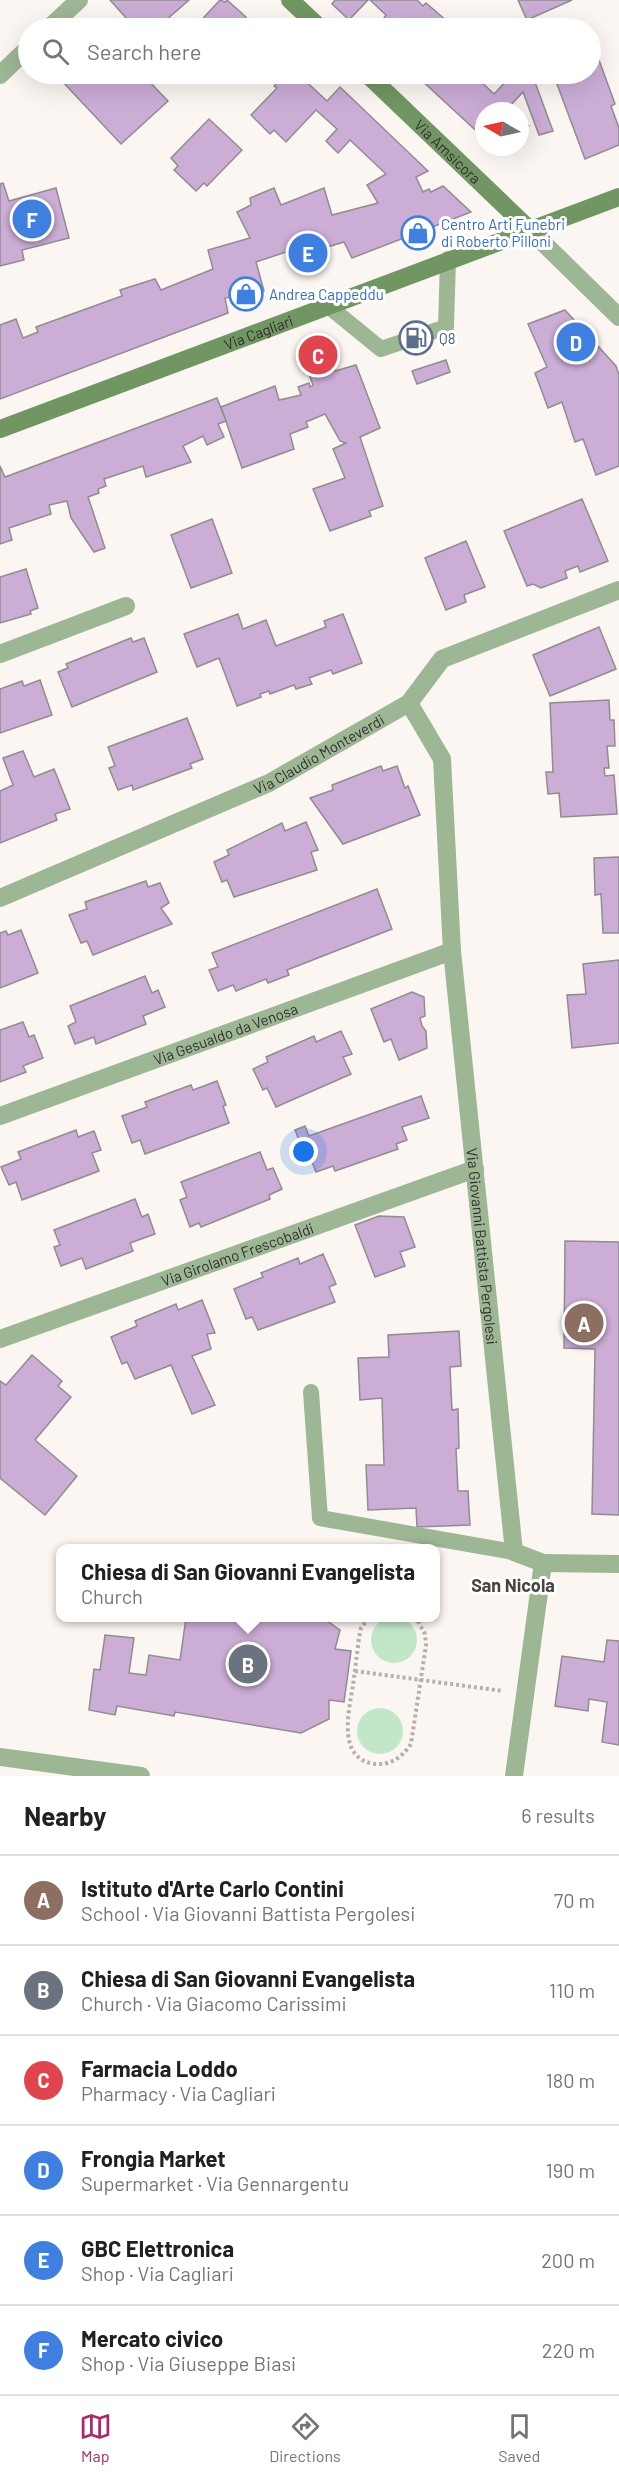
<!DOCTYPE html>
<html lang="en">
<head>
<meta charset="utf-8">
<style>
	:root { --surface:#fff; --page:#f6f6f6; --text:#202124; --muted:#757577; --line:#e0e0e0; --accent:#b02869 }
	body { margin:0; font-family:Barlow,sans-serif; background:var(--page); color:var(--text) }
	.compass { position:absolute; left:475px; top:102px; width:54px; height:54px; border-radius:50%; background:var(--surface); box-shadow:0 6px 24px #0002; rotate:279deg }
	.you { position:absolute; left:304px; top:1152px; width:21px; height:21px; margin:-15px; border:4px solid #fff; border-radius:50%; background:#1a73e8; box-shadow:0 0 0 9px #1a73e833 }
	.badge { display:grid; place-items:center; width:39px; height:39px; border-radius:50%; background:var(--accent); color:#fff; font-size:20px; font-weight:700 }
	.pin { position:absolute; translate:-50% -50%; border:3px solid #fff; box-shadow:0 2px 6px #0006 }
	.popup { position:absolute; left:56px; top:1544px; width:384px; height:78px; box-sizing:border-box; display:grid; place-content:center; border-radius:12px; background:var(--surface); filter:drop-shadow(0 2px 4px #0005); font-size:20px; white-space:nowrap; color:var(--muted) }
	.popup b { font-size:22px; color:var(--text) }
	.popup::after { content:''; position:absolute; left:50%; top:100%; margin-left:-12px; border:12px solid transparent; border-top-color:var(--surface) }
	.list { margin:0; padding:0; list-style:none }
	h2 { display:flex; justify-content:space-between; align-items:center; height:78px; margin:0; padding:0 24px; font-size:26px }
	h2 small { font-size:20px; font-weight:400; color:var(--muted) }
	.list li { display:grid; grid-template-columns:39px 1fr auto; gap:18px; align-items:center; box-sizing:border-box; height:90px; padding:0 24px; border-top:2px solid var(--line) }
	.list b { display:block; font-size:22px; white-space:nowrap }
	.list p { margin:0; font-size:20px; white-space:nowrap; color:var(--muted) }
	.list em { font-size:20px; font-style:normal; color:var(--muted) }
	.icon { flex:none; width:33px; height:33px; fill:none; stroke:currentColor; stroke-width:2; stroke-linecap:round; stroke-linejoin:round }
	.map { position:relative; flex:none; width:619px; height:1776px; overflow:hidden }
	.search { position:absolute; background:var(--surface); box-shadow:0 6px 24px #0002; left:18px; right:18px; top:18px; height:66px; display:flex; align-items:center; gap:15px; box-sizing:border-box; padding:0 21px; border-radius:33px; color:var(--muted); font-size:22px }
	.sheet { height:618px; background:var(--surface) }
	nav { display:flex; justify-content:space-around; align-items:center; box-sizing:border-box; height:84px; border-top:2px solid var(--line); background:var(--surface); font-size:16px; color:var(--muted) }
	nav a { display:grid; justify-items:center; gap:3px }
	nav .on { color:var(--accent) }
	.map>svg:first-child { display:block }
	.green { fill:#c2e7c8 }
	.building { fill:#cbadd6; stroke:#908c91; stroke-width:1.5 }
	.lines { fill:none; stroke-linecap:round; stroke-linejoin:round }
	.path { stroke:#b4b0ad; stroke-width:4; stroke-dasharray:3 3; stroke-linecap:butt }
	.lane { stroke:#9db694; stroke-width:16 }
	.street { stroke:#9db694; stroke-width:18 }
	.secondary { stroke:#719663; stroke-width:18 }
	.labels { text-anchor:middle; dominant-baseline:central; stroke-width:6; stroke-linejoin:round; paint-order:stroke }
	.street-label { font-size:15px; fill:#302e2d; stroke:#fff }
	.shop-label { font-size:15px; fill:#366cbe; stroke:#fff; text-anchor:start }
	.service-label { font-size:15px; fill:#4e5e75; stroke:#fff; text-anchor:start }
	.quarter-label { font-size:18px; font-weight:bold; fill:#484441; stroke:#fff }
</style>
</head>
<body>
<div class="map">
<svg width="619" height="1776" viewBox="0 0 619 1776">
	<rect width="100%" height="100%" fill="#fbf6f2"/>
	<g class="green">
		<circle cx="394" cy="1640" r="23"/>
		<circle cx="380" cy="1731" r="23"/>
	</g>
	<g class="building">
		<polygon points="110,0 189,0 157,28 135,28"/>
		<polygon points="220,0 225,2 227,0 246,17 241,23 247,28 194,28"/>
		<polygon points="335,0 368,0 349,20 332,4"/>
		<polygon points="370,0 417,0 423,6 426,3 455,28 391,28 382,21 386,15"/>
		<polygon points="518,0 572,0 527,20"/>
		<polygon points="599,60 615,104 611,106 619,128 619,145 585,159 554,76 562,74 590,74 590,63"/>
		<polygon points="67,74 142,74 168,101 121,144 61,80"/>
		<polygon points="230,74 248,74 240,82"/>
		<polygon points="285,74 298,74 327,101 340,87 428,171 416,177 423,192 429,189 431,192 443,186 471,212 352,258 344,242 301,255 298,248 256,262 264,291 225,298 228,313 0,399 0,325 16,319 23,338 38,332 36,327 122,296 120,290 155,279 161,290 213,269 208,250 250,238 237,212 251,205 250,198 274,188 281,205 324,188 332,215 378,203 367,185 386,174 350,140 338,153 326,141 337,129 316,110 286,142 274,130 270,134 251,115 277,88 274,86"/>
		<polygon points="420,74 473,74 494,94 513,74 532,74 553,131 539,135 523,92 509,107 513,111 484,111 484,138 417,76"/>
		<polygon points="520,118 529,126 520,135"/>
		<polygon points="209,119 242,150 207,186 204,183 196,191 174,170 178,166 171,158"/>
		<polygon points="3,183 9,201 56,188 69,238 22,250 24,260 0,266 0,184"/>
		<polygon points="565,310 616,366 619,375 619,466 596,475 583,439 575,442 562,402 548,408 535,373 547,367 528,324"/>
		<polygon points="322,354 329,357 335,371 356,365 380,428 360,437 383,506 369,511 371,516 330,531 313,489 345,478 333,449 346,443 340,441 325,414 306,422 308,427 290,434 294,449 242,468 221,407 275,386 279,400 301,395 298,387 309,383 310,387 313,385 306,366 310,359"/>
		<polygon points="446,360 450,372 417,384 412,371"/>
		<polygon points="217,398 226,421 218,424 224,437 207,445 203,436 183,446 191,462 146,477 143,466 104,479 106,486 98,489 99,493 88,497 105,548 94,552 71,518 67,501 49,505 51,514 9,528 12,540 0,544 0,466 5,477"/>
		<polygon points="582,499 608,561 580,572 578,566 565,571 567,578 541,588 533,584 527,586 504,531"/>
		<polygon points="212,519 232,573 191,588 171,535"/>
		<polygon points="466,541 485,587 464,595 466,602 446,610 425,558"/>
		<polygon points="26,569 38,608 30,611 31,614 0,623 0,577"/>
		<polygon points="238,614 243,629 266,620 276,646 326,627 324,621 343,614 362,663 333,674 331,670 309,678 312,684 296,689 294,685 270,694 269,691 260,694 261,697 237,706 219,658 197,667 184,634"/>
		<polygon points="599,627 616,669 550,696 533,655"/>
		<polygon points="131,638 133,642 144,638 157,672 72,707 58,672 68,668 66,664"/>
		<polygon points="40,680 52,715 0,733 0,689 22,681 24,686"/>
		<polygon points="609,700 610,720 614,720 615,746 607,746 609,768 604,768 605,776 614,775 617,814 561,817 559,793 548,794 546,772 553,772 550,703"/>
		<polygon points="187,718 203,759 190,764 192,768 133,790 132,785 118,790 109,768 115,766 108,747"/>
		<polygon points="23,751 34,777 54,769 70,809 55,814 57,820 0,843 0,791 13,785 3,758"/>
		<polygon points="381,766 383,771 397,766 405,788 408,786 420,815 343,844 310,798 333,790 332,785"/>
		<polygon points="306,822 318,850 311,852 317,870 234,897 227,880 222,882 214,862 229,855 227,850 282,823 285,831"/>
		<polygon points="619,857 619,933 603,933 601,894 595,895 594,858"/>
		<polygon points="146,881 148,887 160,883 169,903 161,908 172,924 93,955 87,941 81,943 69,915 87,909 85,902"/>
		<polygon points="377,889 392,929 287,970 289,975 268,983 266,979 236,991 233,985 218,991 209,970 218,967 212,953"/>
		<polygon points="21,930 38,973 0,988 0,933 6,931 8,935"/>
		<polygon points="619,960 619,1043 572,1048 567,995 586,994 583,964"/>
		<polygon points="145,976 152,993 158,990 165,1007 143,1016 146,1024 96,1044 94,1037 75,1044 68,1026 76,1022 70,1006"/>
		<polygon points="412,992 424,997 425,1016 420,1018 422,1026 426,1031 427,1048 399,1060 391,1039 384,1042 371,1009"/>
		<polygon points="23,1022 29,1037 34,1035 43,1058 23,1066 26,1072 0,1082 0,1030"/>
		<polygon points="341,1031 352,1054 343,1057 351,1074 276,1107 267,1088 263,1090 253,1069 268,1062 266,1057 314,1036 316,1042"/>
		<polygon points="217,1081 226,1105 223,1106 229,1123 145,1154 140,1140 132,1143 122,1116 147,1107 145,1102 191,1085 193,1090"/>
		<polygon points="421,1096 429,1118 402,1127 407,1140 396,1144 398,1149 335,1171 333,1166 316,1172 310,1157 306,1158 295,1130 305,1126 309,1136"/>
		<polygon points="76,1130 78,1137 94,1131 101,1150 92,1153 99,1171 22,1200 16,1182 9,1185 1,1167 21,1159 18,1152"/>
		<polygon points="260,1152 267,1170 273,1168 282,1189 269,1195 270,1199 201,1227 199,1223 190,1227 180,1200 187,1197 181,1182"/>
		<polygon points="135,1199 142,1217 148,1214 155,1234 130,1243 133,1251 86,1269 82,1258 61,1266 54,1247 60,1245 54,1230"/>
		<polygon points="379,1216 404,1217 415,1247 400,1252 405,1266 375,1277 355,1225"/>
		<polygon points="565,1241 619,1242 619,1515 592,1514 595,1349 564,1348"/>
		<polygon points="323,1254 336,1284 329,1287 335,1302 258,1330 252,1317 246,1319 234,1289 263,1277 261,1273 298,1258 300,1264"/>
		<polygon points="202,1300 215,1333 207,1334 211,1349 192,1356 215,1405 192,1414 171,1365 135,1379 127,1362 122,1364 111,1337 137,1326 135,1321 176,1304 178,1310"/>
		<polygon points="459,1331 461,1366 450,1367 452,1410 458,1409 459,1448 456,1449 458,1491 468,1491 470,1525 417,1527 416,1508 368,1510 366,1465 384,1465 382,1398 360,1400 358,1358 389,1357 388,1335"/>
		<polygon points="32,1355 62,1381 58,1386 71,1397 35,1440 77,1476 45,1515 0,1478 0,1381 6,1385"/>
		<polygon points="186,1618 323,1618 340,1630 335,1649 351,1651 344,1702 329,1700 329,1719 301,1733 175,1712 174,1716 117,1706 115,1715 89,1710 94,1669 100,1670 105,1635 134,1638 129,1673 146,1675 149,1655 180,1660"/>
		<polygon points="607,1640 619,1641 619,1745 602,1742 607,1702 589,1699 588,1711 555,1706 562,1656 604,1662"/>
	</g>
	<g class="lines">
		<g class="path">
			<path d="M369,1618L361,1628L359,1638C357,1654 355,1670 353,1685C349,1711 336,1760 376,1764C392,1765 403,1756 411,1744L426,1645L425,1634L416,1618"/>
			<polyline points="355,1671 503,1691"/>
		</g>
		<g class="lane">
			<polyline points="327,305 381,349 446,327 448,259"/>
			<polyline points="311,1392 320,1518 514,1552"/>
		</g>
		<g class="street">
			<polyline points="49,28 79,0"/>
			<polyline points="0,75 28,48"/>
			<polyline points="529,229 619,317"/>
			<polyline points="0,654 126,606"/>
			<path id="s1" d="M409,703L442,759L452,951L514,1552L543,1563L514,1776"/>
			<path id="s2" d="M0,898L269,783L409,703L442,659L619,590"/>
			<path id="s3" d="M0,1116L452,951"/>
			<path id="s4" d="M0,1339L475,1169"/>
			<polyline points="543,1563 619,1564"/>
			<polyline points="0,1757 141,1776"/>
		</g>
		<g class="secondary">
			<polyline points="290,0 320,28"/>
			<path id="s5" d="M367,74L529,229"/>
			<path id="s6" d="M0,429L619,197"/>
		</g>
	</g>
	<defs>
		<symbol id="shop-ring" viewBox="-11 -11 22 22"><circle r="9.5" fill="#fff" stroke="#3f7fe0" stroke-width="1.5"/><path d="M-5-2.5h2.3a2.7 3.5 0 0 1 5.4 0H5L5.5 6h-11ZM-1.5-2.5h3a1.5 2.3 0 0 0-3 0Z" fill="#3f7fe0"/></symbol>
		<symbol id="fuel-ring" viewBox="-11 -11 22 22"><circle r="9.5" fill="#fff" stroke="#5c6f8a" stroke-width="1.5"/><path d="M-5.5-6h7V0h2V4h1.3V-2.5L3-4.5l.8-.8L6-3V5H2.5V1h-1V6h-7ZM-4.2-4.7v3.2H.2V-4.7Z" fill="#5c6f8a"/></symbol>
	</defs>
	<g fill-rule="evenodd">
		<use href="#shop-ring" x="399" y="214" width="38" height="38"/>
		<use href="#shop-ring" x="227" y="275" width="38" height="38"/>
		<use href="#fuel-ring" x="397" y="319" width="38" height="38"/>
	</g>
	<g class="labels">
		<g class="street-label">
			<text stroke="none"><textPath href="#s5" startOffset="112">Via Amsicora</textPath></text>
			<text stroke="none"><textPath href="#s6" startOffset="276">Via Cagliari</textPath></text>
			<text stroke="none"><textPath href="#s2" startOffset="350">Via Claudio Monteverdi</textPath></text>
			<text stroke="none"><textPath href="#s3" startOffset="240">Via Gesualdo da Venosa</textPath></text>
			<text stroke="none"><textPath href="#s1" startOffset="554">Via Giovanni Battista Pergolesi</textPath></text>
			<text stroke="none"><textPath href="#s4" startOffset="252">Via Girolamo Frescobaldi</textPath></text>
		</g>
		<g class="shop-label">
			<text x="441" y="224">Centro Arti Funebri<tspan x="441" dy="17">di Roberto Pilloni</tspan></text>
			<text x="269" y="294">Andrea Cappeddu</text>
		</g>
		<g class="service-label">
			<text x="439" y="338">Q8</text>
		</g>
		<g class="quarter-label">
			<text x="513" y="1585">San Nicola</text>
		</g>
	</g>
</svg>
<svg class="compass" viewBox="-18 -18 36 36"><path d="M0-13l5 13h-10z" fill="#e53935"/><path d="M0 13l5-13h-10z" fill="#757577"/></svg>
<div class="you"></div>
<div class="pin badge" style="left:584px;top:1323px;background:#8d6e63">A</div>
<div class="pin badge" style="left:248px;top:1664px;background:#6b7280">B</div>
<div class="popup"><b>Chiesa di San Giovanni Evangelista</b>Church</div>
<div class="pin badge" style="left:318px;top:355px;background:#e0444e">C</div>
<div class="pin badge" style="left:576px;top:342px;background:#3f7fe0">D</div>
<div class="pin badge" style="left:308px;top:253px;background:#3f7fe0">E</div>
<div class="pin badge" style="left:32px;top:219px;background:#3f7fe0">F</div>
<div class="search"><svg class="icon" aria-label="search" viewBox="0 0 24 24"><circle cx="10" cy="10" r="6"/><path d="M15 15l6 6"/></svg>Search here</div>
</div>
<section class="sheet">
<h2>Nearby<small>6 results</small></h2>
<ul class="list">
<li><span class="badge" style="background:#8d6e63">A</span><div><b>Istituto d'Arte Carlo Contini</b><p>School · Via Giovanni Battista Pergolesi</p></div><em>70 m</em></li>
<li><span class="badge" style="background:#6b7280">B</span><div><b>Chiesa di San Giovanni Evangelista</b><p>Church · Via Giacomo Carissimi</p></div><em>110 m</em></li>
<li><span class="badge" style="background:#e0444e">C</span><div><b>Farmacia Loddo</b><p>Pharmacy · Via Cagliari</p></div><em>180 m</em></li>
<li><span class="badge" style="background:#3f7fe0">D</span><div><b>Frongia Market</b><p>Supermarket · Via Gennargentu</p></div><em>190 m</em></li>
<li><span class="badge" style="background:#3f7fe0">E</span><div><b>GBC Elettronica</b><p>Shop · Via Cagliari</p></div><em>200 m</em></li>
<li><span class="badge" style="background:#3f7fe0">F</span><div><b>Mercato civico</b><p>Shop · Via Giuseppe Biasi</p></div><em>220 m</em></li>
</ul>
</section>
<nav>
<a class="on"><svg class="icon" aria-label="map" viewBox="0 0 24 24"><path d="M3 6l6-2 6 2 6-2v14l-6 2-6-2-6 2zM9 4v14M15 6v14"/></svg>Map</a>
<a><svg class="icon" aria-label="directions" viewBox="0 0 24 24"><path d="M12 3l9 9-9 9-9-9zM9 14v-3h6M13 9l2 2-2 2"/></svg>Directions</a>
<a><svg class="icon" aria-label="saved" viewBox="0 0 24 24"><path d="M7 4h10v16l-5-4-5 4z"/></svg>Saved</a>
</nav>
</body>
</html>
